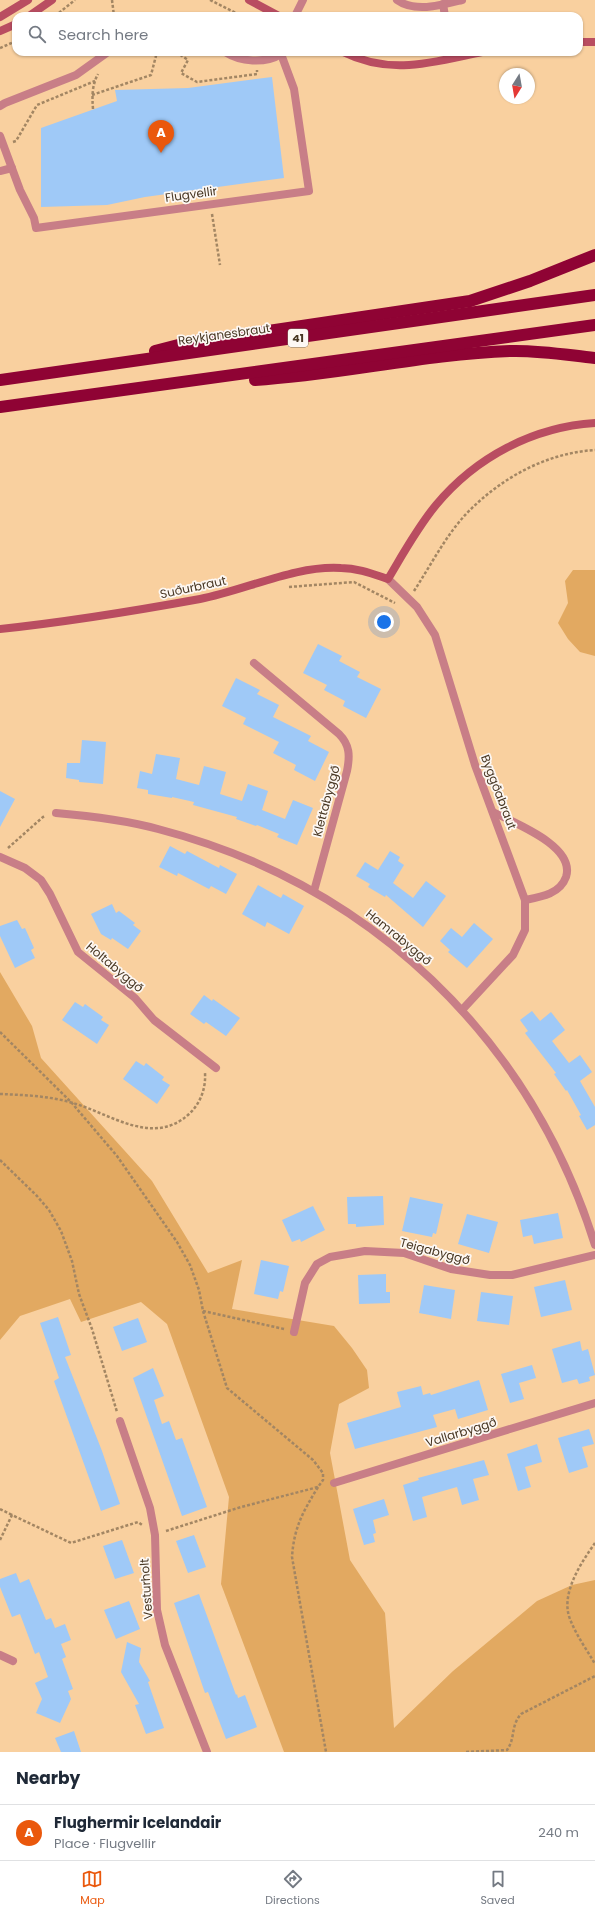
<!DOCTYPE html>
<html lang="en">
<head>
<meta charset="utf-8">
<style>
	:root { --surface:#fff; --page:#f2f2f3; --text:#1f2937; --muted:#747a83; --line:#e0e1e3; --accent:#ea580c }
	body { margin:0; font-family:Poppins,sans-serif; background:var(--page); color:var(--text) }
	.compass { position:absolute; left:499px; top:68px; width:36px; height:36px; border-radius:50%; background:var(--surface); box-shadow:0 1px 3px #0004; rotate:191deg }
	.you { position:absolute; left:384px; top:622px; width:14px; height:14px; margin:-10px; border:3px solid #fff; border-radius:50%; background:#1a73e8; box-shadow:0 0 0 6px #1a73e833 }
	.badge { display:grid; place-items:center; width:26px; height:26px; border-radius:50%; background:var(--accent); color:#fff; font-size:13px; font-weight:700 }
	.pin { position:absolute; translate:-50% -33px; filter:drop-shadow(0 1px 2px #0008) }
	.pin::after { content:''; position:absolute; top:21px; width:14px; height:12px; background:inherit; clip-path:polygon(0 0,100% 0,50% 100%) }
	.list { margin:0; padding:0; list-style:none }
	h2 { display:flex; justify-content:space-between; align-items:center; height:52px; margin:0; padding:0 16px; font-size:17px }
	h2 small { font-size:13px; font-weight:400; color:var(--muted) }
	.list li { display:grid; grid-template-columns:26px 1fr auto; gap:12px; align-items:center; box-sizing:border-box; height:56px; padding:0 16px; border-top:1px solid var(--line) }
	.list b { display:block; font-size:15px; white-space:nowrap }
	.list p { margin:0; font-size:13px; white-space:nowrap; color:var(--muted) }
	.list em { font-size:13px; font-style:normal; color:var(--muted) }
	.icon { flex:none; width:22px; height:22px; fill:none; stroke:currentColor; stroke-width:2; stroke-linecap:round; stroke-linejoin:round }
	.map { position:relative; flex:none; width:595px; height:1752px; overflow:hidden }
	.search { position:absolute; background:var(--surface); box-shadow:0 1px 3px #0004; left:12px; right:12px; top:12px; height:44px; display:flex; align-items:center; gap:10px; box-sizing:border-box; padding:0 14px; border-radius:12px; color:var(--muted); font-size:15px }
	.sheet { height:108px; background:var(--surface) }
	nav { display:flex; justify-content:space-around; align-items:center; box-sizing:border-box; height:56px; border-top:1px solid var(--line); background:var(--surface); font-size:11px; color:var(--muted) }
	nav a { display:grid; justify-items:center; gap:2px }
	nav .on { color:var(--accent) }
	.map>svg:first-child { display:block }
	.green { fill:#e2a961 }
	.building { fill:#9fc9f7 }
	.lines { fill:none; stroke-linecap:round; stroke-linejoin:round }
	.path { stroke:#a38663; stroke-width:2.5; stroke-dasharray:3 2; stroke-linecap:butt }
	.lane { stroke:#c87e87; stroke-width:8 }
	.street { stroke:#c87e87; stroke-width:8 }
	.secondary { stroke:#b94d61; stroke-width:8 }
	.highway { stroke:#8f0334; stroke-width:12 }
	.labels { text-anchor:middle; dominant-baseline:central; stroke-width:3.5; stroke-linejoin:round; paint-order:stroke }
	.shield { fill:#fdf8f4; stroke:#7e7162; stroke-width:1 }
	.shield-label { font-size:11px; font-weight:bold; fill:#483723 }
	.street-label { font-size:12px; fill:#483723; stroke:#fdf8f4 }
</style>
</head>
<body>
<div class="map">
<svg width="595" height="1752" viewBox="0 0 595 1752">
	<rect width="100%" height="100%" fill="#f9d09f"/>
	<g class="green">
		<polygon points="573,570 595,570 595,656 580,652 568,639 558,623 568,603 565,581"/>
		<polygon points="0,972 32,1026 41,1058 152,1181 208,1273 242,1260 232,1309 334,1326 352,1348 367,1370 369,1388 339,1404 330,1453 350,1560 385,1613 394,1728 453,1671 537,1601 572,1585 595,1580 595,1752 284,1752 221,1584 229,1497 167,1324 141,1302 81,1322 70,1299 20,1316 0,1340"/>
	</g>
	<g class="building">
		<polygon points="272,77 284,178 145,197 107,205 41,207 41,128 117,101 115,90 188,88"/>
		<polygon points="318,644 342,656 339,661 360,672 357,677 381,689 366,718 343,706 345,701 324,690 327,685 303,673"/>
		<polygon points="236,678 260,690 257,694 279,705 273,717 311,736 308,741 329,752 315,781 294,770 296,765 273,753 279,742 243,724 246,718 222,706"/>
		<polygon points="82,740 106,742 103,784 79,782 79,780 66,778 67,763 80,763"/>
		<polygon points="156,754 180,758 176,779 199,785 204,766 226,772 220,794 242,801 248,784 268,791 262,810 285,819 293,800 313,808 297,845 277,837 279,834 257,825 256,826 236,819 237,817 193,805 194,802 172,797 172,798 148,794 148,790 137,788 140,771 152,774"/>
		<polygon points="0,791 15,799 0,827"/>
		<polygon points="170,846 185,854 187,851 219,868 220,865 237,874 226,894 211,886 209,889 178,873 177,876 159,867"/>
		<polygon points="390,851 400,857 398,861 404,865 393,883 413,898 426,881 446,896 423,927 386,895 385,897 368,887 370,884 356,876 365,862 378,870"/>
		<polygon points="258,885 281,898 283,894 304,906 289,934 267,922 265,927 242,914"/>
		<polygon points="112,904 116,913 119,911 135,923 133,925 141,931 128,949 112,938 111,940 101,934 91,914"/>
		<polygon points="17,920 22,929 25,928 34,948 31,950 35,958 15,968 0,936 0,926"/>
		<polygon points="474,923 493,939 467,968 448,952 450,950 440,941 451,928 462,937"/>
		<polygon points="204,995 212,1001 213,999 240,1018 226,1036 206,1022 204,1024 190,1014"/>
		<polygon points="75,1002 83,1007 85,1004 103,1017 101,1020 109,1025 97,1044 62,1020"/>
		<polygon points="532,1011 540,1021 551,1012 565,1030 552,1041 569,1063 580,1055 592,1072 580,1081 595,1107 595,1125 587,1130 579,1116 581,1115 567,1090 566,1091 554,1074 556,1073 525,1033 528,1031 520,1020"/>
		<polygon points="136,1061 144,1066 146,1063 164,1077 162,1080 170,1085 157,1104 123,1079"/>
		<polygon points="383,1196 384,1225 356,1227 356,1224 348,1224 347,1197"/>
		<polygon points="410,1197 443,1204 436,1234 433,1233 432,1237 402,1231"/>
		<polygon points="313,1206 325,1230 301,1242 300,1239 292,1242 282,1220"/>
		<polygon points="558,1213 563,1238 534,1244 532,1235 523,1237 520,1220"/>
		<polygon points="467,1214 498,1222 489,1253 458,1244"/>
		<polygon points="261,1260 289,1266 283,1292 280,1291 278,1299 254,1294"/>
		<polygon points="386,1274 386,1292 390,1292 390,1303 359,1304 358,1275"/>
		<polygon points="565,1280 572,1310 541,1317 534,1287"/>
		<polygon points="424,1285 455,1290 451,1319 419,1313"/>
		<polygon points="481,1292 513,1296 509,1325 477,1321"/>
		<polygon points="58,1317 71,1355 65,1357 102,1451 120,1504 101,1511 54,1381 59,1378 40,1323"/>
		<polygon points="138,1318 147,1342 122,1351 113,1327"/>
		<polygon points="580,1341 582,1351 588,1349 595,1375 589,1377 590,1381 579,1384 577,1379 562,1383 552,1349"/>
		<polygon points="532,1365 536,1378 519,1383 524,1399 510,1403 501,1374"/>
		<polygon points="153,1368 164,1396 154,1400 162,1424 169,1421 176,1440 182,1438 207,1507 182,1516 133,1378"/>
		<polygon points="479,1380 488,1410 458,1419 455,1409 433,1415 437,1427 355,1449 347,1423 401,1407 397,1392 421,1386 423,1395 430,1393 431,1395"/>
		<polygon points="589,1429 594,1444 582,1447 588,1467 569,1473 558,1438"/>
		<polygon points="537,1444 542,1462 525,1467 531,1487 518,1491 507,1454"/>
		<polygon points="484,1460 489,1475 473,1479 479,1500 462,1505 457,1487 422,1497 427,1517 413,1521 403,1485 419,1480 418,1478"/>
		<polygon points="384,1499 389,1515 373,1520 376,1533 373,1534 375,1542 364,1545 353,1509"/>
		<polygon points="194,1535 206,1567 188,1573 176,1541"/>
		<polygon points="122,1540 134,1573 115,1579 103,1546"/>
		<polygon points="16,1573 20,1583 29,1579 46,1620 51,1618 55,1628 65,1624 71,1640 61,1644 66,1657 62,1659 73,1689 68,1691 71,1699 60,1723 36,1713 42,1699 35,1683 48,1677 39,1652 35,1654 20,1614 12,1617 0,1587 0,1579"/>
		<polygon points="199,1594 236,1695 237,1694 238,1698 245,1695 257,1727 226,1739 208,1692 205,1693 174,1603"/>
		<polygon points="129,1601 140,1629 116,1639 104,1610"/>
		<polygon points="127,1642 141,1648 139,1662 150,1681 148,1682 164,1728 146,1734 135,1705 139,1704 121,1672"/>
		<polygon points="74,1731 81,1752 61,1752 55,1738"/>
	</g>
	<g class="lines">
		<g class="path">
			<polyline points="112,0 114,16"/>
			<polyline points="210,0 242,16"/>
			<polyline points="55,16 75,0"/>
			<polyline points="0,48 16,41"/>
			<polyline points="176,52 188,60 181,73 197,82 257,74 257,70"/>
			<polyline points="92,95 151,75 157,52"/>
			<path d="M93,109C92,96 92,85 98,74"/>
			<polyline points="13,142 16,141 37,105 95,81"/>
			<polyline points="212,214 220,265"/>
			<polyline points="289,587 354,582 395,603"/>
			<path d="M414,591C431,565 446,535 467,513C501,478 546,453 595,450"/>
			<polyline points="8,848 43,817 46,816"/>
			<polyline points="0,1032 71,1102 117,1156 177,1242 190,1265 199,1290 203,1311 227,1388 313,1460 323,1473 323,1480 318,1487 241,1507 166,1531"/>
			<path d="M0,1094C24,1095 50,1096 73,1103C111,1114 153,1147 189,1114C200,1104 206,1089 205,1073"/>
			<polyline points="0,1160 37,1196 49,1210 61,1231 72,1261 79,1294 92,1329 117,1412"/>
			<polyline points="203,1311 284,1329"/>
			<path d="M318,1487C303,1512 294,1527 292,1557L326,1752"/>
			<polyline points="0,1509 12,1515"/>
			<polyline points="0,1540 12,1515 71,1543 138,1522 142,1525"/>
			<path d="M595,1543C581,1563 560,1594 570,1619C576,1635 587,1650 595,1664"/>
			<path d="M466,1752L507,1750C516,1737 510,1727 521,1714L595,1676"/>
		</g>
		<g class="lane">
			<path d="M397,0C415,13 442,5 462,0"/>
			<polyline points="443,4 445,16"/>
			<polyline points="0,171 12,168"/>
			<path d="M493,812C514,823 576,846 566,877C560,894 541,897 525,900"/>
		</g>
		<g class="street">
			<polyline points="295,16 303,0"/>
			<path d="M225,52C240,62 265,64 281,54"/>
			<polyline points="0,106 5,103 76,75 108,52"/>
			<polyline points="0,136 20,190 34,218 36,228 309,191 294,89 281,54 281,52"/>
			<polyline points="388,579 417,607 435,635 475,765 525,900 525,930 513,955 462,1010"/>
			<path d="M254,663L339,734C350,745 350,756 347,771L314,891"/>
			<path d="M56,813C91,816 125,820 158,829C370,884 530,1037 595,1245"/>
			<polyline points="0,857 25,868 41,880 50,894 78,952 135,998 154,1020 216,1068"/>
			<polyline points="294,1332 305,1283 317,1264 330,1257 365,1251 404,1253 451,1269 490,1275 512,1275 595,1255"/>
			<polyline points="120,1421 150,1508 155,1535 157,1610 165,1645 207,1752"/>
			<polyline points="334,1483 595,1403"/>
			<polyline points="0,1655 13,1661"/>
		</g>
		<g class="secondary">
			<polyline points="249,0 279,16"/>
			<polyline points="29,16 52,0"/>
			<polyline points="0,17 28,0"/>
			<polyline points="0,31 16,24"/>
			<polyline points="579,42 595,42"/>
			<path d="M343,52C391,76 433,62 482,52"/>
			<path d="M0,629C67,622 134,611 200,599C246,590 296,565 341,568C358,568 373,574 388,579C403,554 417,528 436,505C476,457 533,427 595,423"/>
		</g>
		<g class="highway">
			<polyline points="155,351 186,343 470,301 530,281 595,255"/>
			<polyline points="0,380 595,295"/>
			<path d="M255,380C340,375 424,354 510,351C539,350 567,355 595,358"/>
			<polyline points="0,407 595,325"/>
		</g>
	</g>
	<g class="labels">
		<rect class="shield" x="288" y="329" width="20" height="18" rx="3"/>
		<g class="shield-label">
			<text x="298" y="338">41</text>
		</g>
		<g class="street-label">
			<text transform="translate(191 194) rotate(-8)">Flugvellir</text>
			<text transform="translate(224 334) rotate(-8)">Reykjanesbraut</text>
			<text transform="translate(193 587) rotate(-12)">Suðurbraut</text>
			<text transform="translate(499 792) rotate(69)">Byggðabraut</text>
			<text transform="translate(326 801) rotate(-75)">Klettabyggð</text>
			<text transform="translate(399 937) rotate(39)">Hamrabyggð</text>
			<text transform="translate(115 967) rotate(40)">Holtabyggð</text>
			<text transform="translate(435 1251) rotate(15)">Teigabyggð</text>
			<text transform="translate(461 1432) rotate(-17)">Vallarbyggð</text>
			<text transform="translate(146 1589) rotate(-94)">Vesturholt</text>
		</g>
	</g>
</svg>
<svg class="compass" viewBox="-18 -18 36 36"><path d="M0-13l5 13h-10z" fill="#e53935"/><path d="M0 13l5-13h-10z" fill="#747a83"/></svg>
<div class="you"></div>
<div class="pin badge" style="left:161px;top:153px">A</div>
<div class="search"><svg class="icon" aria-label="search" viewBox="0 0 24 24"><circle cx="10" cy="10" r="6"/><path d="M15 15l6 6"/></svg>Search here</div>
</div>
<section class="sheet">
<h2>Nearby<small></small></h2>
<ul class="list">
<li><span class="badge">A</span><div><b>Flughermir Icelandair</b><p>Place · Flugvellir</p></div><em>240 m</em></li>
</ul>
</section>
<nav>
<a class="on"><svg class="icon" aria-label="map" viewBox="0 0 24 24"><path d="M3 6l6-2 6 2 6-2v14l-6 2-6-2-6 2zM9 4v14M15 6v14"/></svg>Map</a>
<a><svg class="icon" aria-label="directions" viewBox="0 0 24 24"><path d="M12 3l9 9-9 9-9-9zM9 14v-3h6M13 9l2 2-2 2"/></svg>Directions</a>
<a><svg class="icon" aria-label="saved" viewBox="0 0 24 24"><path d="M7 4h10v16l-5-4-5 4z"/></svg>Saved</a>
</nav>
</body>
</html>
